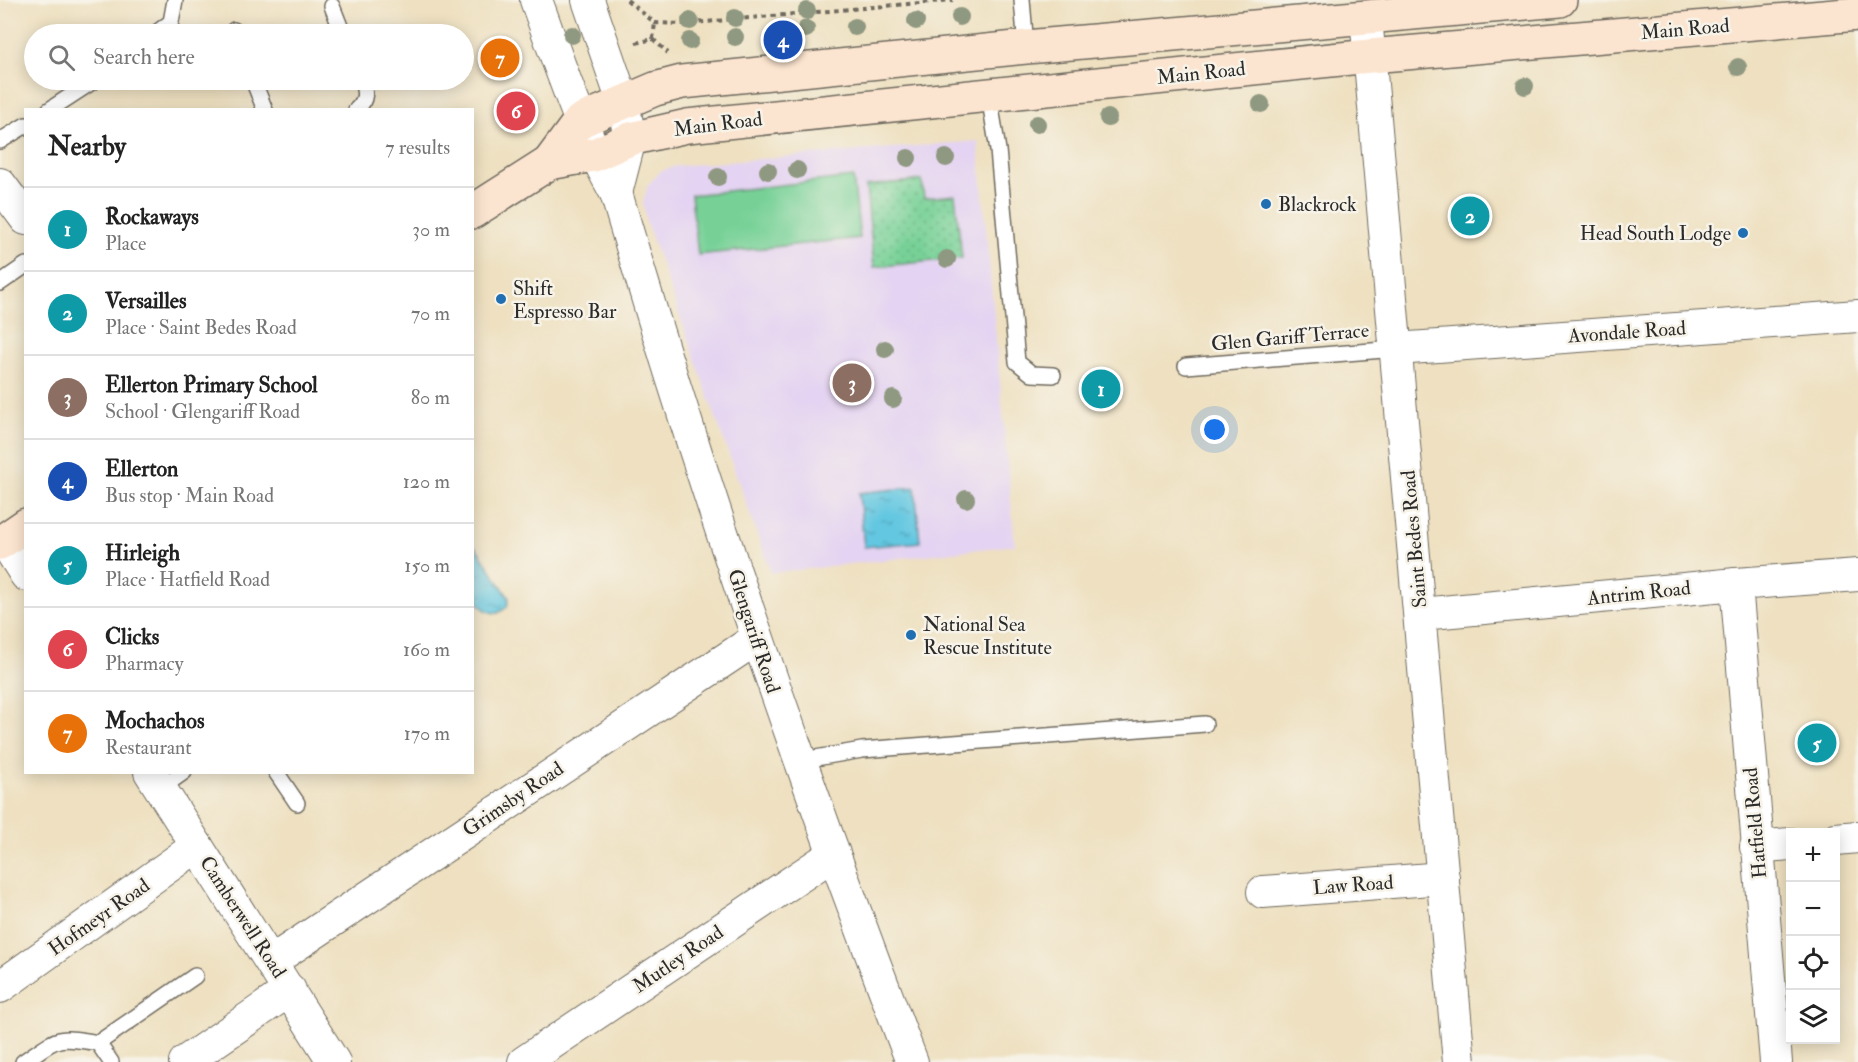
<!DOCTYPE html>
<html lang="en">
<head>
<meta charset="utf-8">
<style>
	:root { --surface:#fff; --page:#f6f6f6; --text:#222; --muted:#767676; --line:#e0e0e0; --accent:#1f6fb2 }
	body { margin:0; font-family:"IM FELL Double Pica",serif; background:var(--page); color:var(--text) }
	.controls { position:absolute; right:18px; bottom:18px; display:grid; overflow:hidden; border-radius:0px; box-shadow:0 3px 15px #0003 }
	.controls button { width:54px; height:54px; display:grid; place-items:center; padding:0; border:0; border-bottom:2px solid var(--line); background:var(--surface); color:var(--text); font:30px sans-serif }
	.you { position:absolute; left:1215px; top:430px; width:21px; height:21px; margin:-15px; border:4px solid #fff; border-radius:50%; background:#1a73e8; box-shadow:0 0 0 9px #1a73e833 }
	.badge { display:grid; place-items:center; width:39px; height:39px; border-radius:50%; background:var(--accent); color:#fff; font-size:20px; font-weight:700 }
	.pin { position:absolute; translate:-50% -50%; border:3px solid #fff; box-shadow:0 2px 6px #0006 }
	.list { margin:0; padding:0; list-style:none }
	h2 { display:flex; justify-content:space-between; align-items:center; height:78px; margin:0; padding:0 24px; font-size:26px }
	h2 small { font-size:20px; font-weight:400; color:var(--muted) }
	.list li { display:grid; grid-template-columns:39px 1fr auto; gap:18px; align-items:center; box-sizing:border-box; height:84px; padding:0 24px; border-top:2px solid var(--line) }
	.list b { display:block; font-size:22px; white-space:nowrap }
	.list p { margin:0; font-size:20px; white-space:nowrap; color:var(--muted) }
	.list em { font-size:20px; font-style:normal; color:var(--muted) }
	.icon { flex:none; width:33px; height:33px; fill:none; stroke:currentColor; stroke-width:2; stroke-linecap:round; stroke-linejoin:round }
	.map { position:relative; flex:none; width:1858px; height:1062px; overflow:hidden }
	.search { position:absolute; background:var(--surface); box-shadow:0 3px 15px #0003; left:24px; top:24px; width:450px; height:66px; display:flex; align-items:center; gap:15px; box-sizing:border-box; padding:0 21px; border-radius:33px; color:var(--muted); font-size:22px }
	.panel { position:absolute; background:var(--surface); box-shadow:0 3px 15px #0003; left:24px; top:108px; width:450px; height:666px; border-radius:0px }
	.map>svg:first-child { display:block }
	.built { fill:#e4d3f2 }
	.park { fill:url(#park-dots); stroke:#517e61; stroke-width:1.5 }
	.pitch { fill:#77d197; stroke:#517e61; stroke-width:1.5 }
	.water { fill:url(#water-ripples); stroke:#477986; stroke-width:1.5 }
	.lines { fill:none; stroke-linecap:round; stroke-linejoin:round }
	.lane-casing { stroke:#6f6a5f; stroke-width:18 }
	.street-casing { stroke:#6f6a5f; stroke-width:34 }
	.secondary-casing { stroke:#6f6a5f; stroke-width:36 }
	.path { stroke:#6f6a5f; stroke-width:4; stroke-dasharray:4.5 4.5; stroke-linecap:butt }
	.lane { stroke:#fff; stroke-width:15 }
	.street { stroke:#fff; stroke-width:32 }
	.secondary { stroke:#fce5d0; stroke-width:33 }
	.tree { fill:#8f9880 }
	.poi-dot { fill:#1f6fb2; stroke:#f7f3e8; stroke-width:2 }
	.labels { text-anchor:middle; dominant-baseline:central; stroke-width:5; stroke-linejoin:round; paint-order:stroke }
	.street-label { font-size:20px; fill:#2b2b2b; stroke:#f7f3e8 }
	.poi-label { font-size:20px; fill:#2b2b2b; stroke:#f7f3e8; text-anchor:start }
</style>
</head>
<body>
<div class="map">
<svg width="1858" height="1062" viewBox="0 0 1858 1062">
	<defs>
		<pattern id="park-dots" width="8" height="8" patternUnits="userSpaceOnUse" patternTransform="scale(1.5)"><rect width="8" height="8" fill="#77d197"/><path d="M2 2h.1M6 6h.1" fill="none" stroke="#62aa7b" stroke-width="1.8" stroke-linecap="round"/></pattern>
		<pattern id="water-ripples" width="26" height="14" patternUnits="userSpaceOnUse" patternTransform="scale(1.5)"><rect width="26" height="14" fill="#63c7e1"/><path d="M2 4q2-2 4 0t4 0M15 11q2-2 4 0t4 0" fill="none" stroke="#52a2b7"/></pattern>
	</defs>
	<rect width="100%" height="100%" fill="#f7f3e8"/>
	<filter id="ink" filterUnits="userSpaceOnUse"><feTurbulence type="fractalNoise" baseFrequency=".0167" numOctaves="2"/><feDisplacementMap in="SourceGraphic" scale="12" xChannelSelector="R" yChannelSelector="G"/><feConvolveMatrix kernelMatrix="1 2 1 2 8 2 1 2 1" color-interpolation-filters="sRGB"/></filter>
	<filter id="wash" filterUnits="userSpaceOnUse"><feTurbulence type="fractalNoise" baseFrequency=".008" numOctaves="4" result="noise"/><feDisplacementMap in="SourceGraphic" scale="24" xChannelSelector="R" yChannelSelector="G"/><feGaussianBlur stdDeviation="1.35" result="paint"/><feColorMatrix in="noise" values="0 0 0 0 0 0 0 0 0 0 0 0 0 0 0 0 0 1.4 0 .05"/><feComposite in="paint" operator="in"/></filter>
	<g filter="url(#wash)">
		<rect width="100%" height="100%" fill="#eee0c0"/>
		<polygon class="built" points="978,141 1015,545 771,573 646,221 643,202 648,185 661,171 677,166"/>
		<polygon class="park" points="922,180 924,198 955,195 962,258 874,267 866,186"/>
		<polygon class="pitch" points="853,177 860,238 698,255 691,195"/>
		<g class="water">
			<polygon points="915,487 920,542 864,547 859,493"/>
			<path d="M476,547L509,598L507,607L498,613C467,613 472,570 473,550Z"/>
		</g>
	</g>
	<g filter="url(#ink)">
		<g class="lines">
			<defs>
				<g id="lane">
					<polyline points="1022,0 1026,47"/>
					<polyline points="332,6 343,34"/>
					<polyline points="234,30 236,34"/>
					<polyline points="155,34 171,22 175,0"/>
					<polyline points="253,80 265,110"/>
					<polyline points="989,95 998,150 1017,362 1032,374 1053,375"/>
					<polyline points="49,110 95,80"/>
					<path d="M356,110C367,100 366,92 361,80"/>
					<polyline points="0,141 26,125"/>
					<polyline points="0,283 26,265"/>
					<polyline points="1186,366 1396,349"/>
					<polyline points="798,761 862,750 1205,724"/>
					<polyline points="276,772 297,803"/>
					<polyline points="160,789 184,772"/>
					<polyline points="98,1043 195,976"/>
					<path d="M23,1062C58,1038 55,1035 98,1043L111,1062"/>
				</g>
				<g id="street">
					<path d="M536,0C560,66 581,132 616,193C702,487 802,776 912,1062"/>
					<polyline points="588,0 623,102 630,139 616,193"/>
					<polyline points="1366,17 1459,1062"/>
					<polyline points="0,184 26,219"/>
					<polyline points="1396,349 1858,316"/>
					<polyline points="4,540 26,575"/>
					<polyline points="1736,584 1776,1062"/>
					<polyline points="1421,614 1736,584 1858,575"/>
					<polyline points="150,772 334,1062"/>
					<polyline points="1836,839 1858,837"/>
					<polyline points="1756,847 1790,844"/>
					<polyline points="1263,892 1443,878"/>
					<polyline points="272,961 756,639"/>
					<polyline points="0,987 197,846"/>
					<polyline points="185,1062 290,990"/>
					<polyline points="524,1062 832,855"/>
				</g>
				<g id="secondary">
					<polyline points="549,163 580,121 655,89 682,82 1026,47 1560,0"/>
					<polyline points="472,212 549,163 594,155 630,139 687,126 1370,56 1858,14"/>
					<polyline points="0,543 26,525"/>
				</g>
			</defs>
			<use href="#lane" class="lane-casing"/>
			<use href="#street" class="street-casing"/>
			<use href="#secondary" class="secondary-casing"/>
			<g class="path">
				<polyline points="627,0 655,23 682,24 953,0"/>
				<polyline points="653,39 668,53"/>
				<polyline points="653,39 655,23"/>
				<polyline points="636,43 653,39"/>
			</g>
			<use href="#lane" class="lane"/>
			<use href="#street" class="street"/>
			<use href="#secondary" class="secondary"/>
		</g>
		<g class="tree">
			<circle cx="807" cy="11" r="9"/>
			<circle cx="960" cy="17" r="9"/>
			<circle cx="735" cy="18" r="9"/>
			<circle cx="690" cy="21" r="9"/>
			<circle cx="916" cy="21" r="9"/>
			<circle cx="855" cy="27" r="9"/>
			<circle cx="806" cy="29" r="9"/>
			<circle cx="572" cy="35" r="9"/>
			<circle cx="735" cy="37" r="9"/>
			<circle cx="690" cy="41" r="9"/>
			<circle cx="1738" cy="67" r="9"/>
			<circle cx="1525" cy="86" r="9"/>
			<circle cx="1261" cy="104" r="9"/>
			<circle cx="1108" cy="118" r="9"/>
			<circle cx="1037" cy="124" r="9"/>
			<circle cx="908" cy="158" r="9"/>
			<circle cx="946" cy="158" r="9"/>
			<circle cx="797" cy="170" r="9"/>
			<circle cx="768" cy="171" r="9"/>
			<circle cx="718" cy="177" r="9"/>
			<circle cx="947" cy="259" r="9"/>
			<circle cx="885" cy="349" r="9"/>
			<circle cx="893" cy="399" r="9"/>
			<circle cx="966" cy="499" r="9"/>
		</g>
	</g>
	<g class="poi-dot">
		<circle cx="1266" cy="204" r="6"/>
		<circle cx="1743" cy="233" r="6"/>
		<circle cx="501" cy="299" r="6"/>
		<circle cx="911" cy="635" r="6"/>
	</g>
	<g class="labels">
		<g class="street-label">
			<text transform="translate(1685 29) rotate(-5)">Main Road</text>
			<text transform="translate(1201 73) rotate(-6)">Main Road</text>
			<text transform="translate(718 124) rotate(-7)">Main Road</text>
			<text transform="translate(1627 332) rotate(-4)">Avondale Road</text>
			<text transform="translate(1290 337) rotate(-5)">Glen Gariff Terrace</text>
			<text transform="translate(1414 539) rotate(-95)">Saint Bedes Road</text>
			<text transform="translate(1639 593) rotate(-6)">Antrim Road</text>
			<text transform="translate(754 631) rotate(72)">Glengariff Road</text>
			<text transform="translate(513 799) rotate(-34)">Grimsby Road</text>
			<text transform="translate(1755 823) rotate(-95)">Hatfield Road</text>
			<text transform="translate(1353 885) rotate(-4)">Law Road</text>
			<text transform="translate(99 917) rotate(-35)">Hofmeyr Road</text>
			<text transform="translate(243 917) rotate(57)">Camberwell Road</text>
			<text transform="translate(678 959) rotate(-34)">Mutley Road</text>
		</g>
		<g class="poi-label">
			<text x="1278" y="204">Blackrock</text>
			<text x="1731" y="233" text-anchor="end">Head South Lodge</text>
			<text x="513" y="288">Shift<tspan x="513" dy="23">Espresso Bar</tspan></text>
			<text x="923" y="624">National Sea<tspan x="923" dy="23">Rescue Institute</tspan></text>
		</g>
	</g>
</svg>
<div class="controls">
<button>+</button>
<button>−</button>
<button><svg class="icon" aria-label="locate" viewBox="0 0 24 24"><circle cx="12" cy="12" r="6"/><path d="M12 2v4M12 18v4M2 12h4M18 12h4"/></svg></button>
<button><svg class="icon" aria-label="layers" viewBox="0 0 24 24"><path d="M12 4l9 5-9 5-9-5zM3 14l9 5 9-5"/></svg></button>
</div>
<div class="you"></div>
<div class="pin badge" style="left:1101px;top:389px;background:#0f9aa8">1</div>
<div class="pin badge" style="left:1470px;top:216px;background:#0f9aa8">2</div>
<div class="pin badge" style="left:852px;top:383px;background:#8d6e63">3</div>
<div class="pin badge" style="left:783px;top:40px;background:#1a4fb4">4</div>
<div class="pin badge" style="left:1817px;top:743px;background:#0f9aa8">5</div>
<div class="pin badge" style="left:516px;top:111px;background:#e0444e">6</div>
<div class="pin badge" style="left:500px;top:58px;background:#e8710a">7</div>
<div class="search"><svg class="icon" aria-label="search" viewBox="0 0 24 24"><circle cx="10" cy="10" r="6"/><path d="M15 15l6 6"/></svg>Search here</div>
<section class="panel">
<h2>Nearby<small>7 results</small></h2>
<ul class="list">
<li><span class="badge" style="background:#0f9aa8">1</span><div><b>Rockaways</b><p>Place</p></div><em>30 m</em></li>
<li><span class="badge" style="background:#0f9aa8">2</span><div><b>Versailles</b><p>Place · Saint Bedes Road</p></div><em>70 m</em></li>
<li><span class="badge" style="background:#8d6e63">3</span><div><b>Ellerton Primary School</b><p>School · Glengariff Road</p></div><em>80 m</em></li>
<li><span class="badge" style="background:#1a4fb4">4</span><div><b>Ellerton</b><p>Bus stop · Main Road</p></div><em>120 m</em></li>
<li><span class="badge" style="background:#0f9aa8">5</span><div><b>Hirleigh</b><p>Place · Hatfield Road</p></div><em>150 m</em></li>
<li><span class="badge" style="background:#e0444e">6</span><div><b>Clicks</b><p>Pharmacy</p></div><em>160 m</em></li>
<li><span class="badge" style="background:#e8710a">7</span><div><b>Mochachos</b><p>Restaurant</p></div><em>170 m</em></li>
</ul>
</section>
</div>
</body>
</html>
